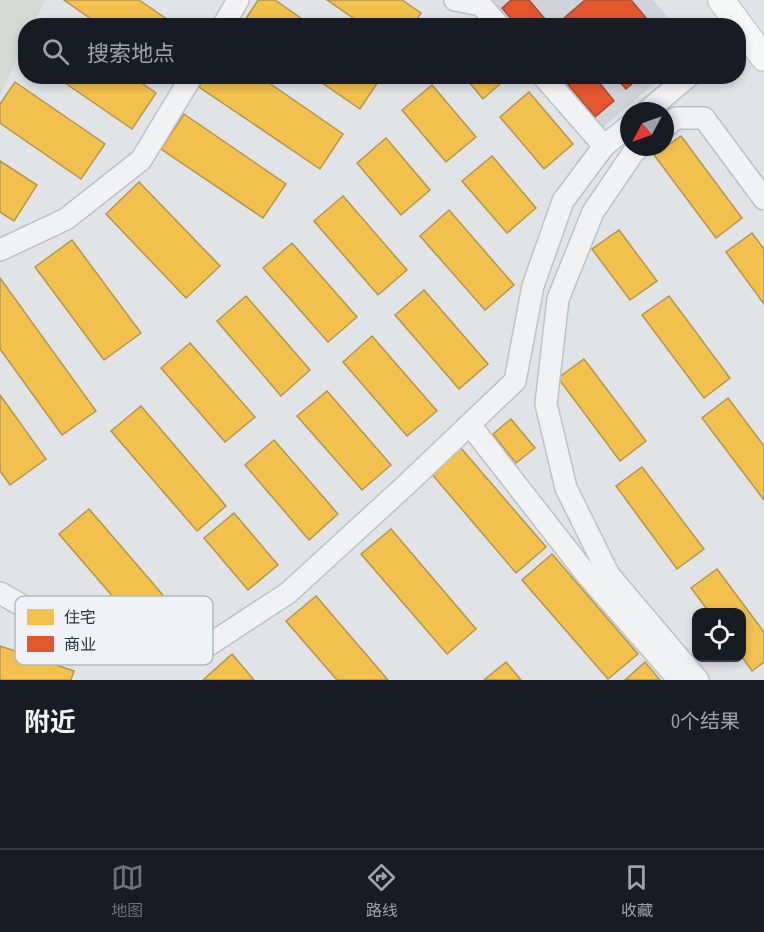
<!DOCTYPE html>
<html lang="zh">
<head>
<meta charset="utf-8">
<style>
	:root { --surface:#171b24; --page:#242831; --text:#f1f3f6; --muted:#9ea1a6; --line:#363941; --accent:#68727b }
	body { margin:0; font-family:"PT Sans Narrow","Noto Sans SC",sans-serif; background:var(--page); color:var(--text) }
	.controls { position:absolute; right:18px; bottom:18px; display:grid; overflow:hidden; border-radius:12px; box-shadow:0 3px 9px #0003 }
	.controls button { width:54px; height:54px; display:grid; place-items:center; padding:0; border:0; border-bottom:2px solid var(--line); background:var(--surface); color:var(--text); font:30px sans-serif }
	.compass { position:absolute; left:620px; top:102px; width:54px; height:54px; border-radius:50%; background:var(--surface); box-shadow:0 3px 9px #0003; rotate:229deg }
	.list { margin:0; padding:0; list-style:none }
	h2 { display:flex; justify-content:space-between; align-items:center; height:78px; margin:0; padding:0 24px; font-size:26px }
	h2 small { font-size:20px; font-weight:400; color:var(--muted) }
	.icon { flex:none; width:33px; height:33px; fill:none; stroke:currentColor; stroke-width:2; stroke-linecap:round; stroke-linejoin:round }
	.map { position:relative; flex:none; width:764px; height:680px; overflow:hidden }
	.search { position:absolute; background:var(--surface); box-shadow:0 3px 9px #0003; left:18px; right:18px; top:18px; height:66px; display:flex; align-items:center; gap:15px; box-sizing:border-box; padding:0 21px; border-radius:24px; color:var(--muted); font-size:22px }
	.sheet { height:168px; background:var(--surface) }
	nav { display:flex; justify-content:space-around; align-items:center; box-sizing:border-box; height:84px; border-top:2px solid var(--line); background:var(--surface); font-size:16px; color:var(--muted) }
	nav a { display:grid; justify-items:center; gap:3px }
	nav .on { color:var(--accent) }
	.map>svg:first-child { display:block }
	.built { fill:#cfd4da }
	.green { fill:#d3dbd2 }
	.homes { fill:#f2c14e; stroke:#b5974a; stroke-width:1.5 }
	.shops { fill:#e4572e; stroke:#ab4d34; stroke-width:1.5 }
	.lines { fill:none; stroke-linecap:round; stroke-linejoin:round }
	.minor-casing { stroke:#bfc2c5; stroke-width:24 }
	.major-casing { stroke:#bdc1c5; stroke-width:28 }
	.minor { stroke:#f1f2f3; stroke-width:21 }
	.major { stroke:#f5f6f6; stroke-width:26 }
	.key { fill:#eff3f7; stroke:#b3bac0; stroke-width:1.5 }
	.key-label { font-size:16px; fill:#273541 }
</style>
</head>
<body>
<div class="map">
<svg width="764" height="680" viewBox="0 0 764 680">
	<rect width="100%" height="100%" fill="#e1e4e7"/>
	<g class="built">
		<polygon points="491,0 653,0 675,25 513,25"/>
		<polygon points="556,77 662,77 601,129"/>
	</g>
	<polygon class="green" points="0,0 45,0 33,25 26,26 25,42 0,96"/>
	<g class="homes">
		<polygon points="64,0 139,0 177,26 101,26"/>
		<polygon points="258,0 275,0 312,26 241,26"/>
		<polygon points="327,0 402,0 421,13 413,26 365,26"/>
		<polygon points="55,76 131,76 156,93 132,129"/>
		<polygon points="207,76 259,76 343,134 320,169 199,87"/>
		<polygon points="312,76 382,76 360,109"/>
		<polygon points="464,76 509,76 483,99"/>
		<polygon points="15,82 105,144 81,179 0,123 0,104"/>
		<polygon points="432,85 476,137 446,162 402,110"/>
		<polygon points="529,92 573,144 544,169 500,117"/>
		<polygon points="184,114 286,184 263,218 161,149"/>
		<polygon points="681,136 742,218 716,238 654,155"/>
		<polygon points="386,138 430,190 401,215 357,163"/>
		<polygon points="492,156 536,208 507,233 462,181"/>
		<polygon points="0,161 37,185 14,221 0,212"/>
		<polygon points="139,182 220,266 186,298 106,214"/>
		<polygon points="343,196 407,270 378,295 314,221"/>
		<polygon points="449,210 514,285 485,310 420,236"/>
		<polygon points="619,230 657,281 630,300 592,249"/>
		<polygon points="752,233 764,249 764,304 726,252"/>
		<polygon points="72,240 141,333 104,360 35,267"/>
		<polygon points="292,243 357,317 328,342 263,268"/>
		<polygon points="0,278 96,411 62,435 0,349"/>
		<polygon points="424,290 488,364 459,389 395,315"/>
		<polygon points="246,296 310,370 281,396 217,321"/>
		<polygon points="669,296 730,378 704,398 642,315"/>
		<polygon points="372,336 437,411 407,436 343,362"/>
		<polygon points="190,343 255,417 225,442 161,368"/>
		<polygon points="584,359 646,441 620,461 558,378"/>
		<polygon points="327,391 391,465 362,490 297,416"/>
		<polygon points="0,395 46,459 10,485 0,471"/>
		<polygon points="728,398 764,446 764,500 702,418"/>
		<polygon points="141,406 226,506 197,531 111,431"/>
		<polygon points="511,419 535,448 516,463 493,434"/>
		<polygon points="274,440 338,514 309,540 245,465"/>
		<polygon points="460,447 546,547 516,573 431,473"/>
		<polygon points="642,467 704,549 677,569 616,486"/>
		<polygon points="89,509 174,608 145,634 59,534"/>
		<polygon points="234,513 278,565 248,590 204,538"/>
		<polygon points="391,529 476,629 447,654 361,554"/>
		<polygon points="552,554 638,654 608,679 522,580"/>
		<polygon points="717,569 764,632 764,662 752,671 742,657 742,612 709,612 691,588"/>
		<polygon points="316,596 388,680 337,680 286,621"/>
		<polygon points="0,646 74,671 71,680 0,680"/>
		<polygon points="232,654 254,680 203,680"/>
		<polygon points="506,662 521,680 484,680"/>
		<polygon points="645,662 660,680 625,680"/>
	</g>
	<g class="shops">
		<polygon points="511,0 529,0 551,26 517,26 502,8"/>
		<polygon points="585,0 631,0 653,26 571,26 564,18"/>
		<polygon points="561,76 594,76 614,101 595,117"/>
		<polygon points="614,76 641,76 626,89"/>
	</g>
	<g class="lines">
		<defs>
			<g id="minor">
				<polyline points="455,0 481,5 499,26"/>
				<polyline points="223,26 238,0"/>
				<polyline points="543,76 604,146"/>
				<polyline points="647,111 689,76"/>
				<polyline points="665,127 676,118 704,118 764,199"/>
				<polyline points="640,147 633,153 593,212 558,299 546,404 566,488 609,575 698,680"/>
				<polyline points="0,250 66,219 141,160 192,76"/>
				<polyline points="470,425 587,575 679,680"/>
				<polyline points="0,593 102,651 201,650 288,593 407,484 515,381 533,286 563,201 604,146 629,126"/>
			</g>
			<polyline id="major" points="721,0 764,58"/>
		</defs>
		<use href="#minor" class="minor-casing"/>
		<use href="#major" class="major-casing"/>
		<use href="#minor" class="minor"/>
		<use href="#major" class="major"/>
	</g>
	<rect x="15" y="596" width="198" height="69" rx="9" class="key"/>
	<rect x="27" y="609" width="27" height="16" fill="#f2c14e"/>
	<rect x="27" y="636" width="27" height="16" fill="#e4572e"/>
	<g class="key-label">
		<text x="64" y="623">住宅</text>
		<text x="64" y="650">商业</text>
	</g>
</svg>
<div class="controls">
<button><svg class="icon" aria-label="locate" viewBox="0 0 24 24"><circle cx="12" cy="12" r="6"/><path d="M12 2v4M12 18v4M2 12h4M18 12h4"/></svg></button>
</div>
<svg class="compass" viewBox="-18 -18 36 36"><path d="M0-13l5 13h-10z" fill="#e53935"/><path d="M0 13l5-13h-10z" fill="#9ea1a6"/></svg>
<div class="search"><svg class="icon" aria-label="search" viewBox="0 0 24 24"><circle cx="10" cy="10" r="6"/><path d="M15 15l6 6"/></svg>搜索地点</div>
</div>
<section class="sheet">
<h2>附近<small>0个结果</small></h2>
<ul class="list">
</ul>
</section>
<nav>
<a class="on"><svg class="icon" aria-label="map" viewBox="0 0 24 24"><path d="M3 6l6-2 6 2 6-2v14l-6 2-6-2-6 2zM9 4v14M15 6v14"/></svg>地图</a>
<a><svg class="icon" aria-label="directions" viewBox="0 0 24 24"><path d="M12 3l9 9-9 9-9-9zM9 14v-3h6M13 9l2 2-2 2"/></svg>路线</a>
<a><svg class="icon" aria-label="saved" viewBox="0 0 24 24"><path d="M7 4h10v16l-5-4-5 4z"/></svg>收藏</a>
</nav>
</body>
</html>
